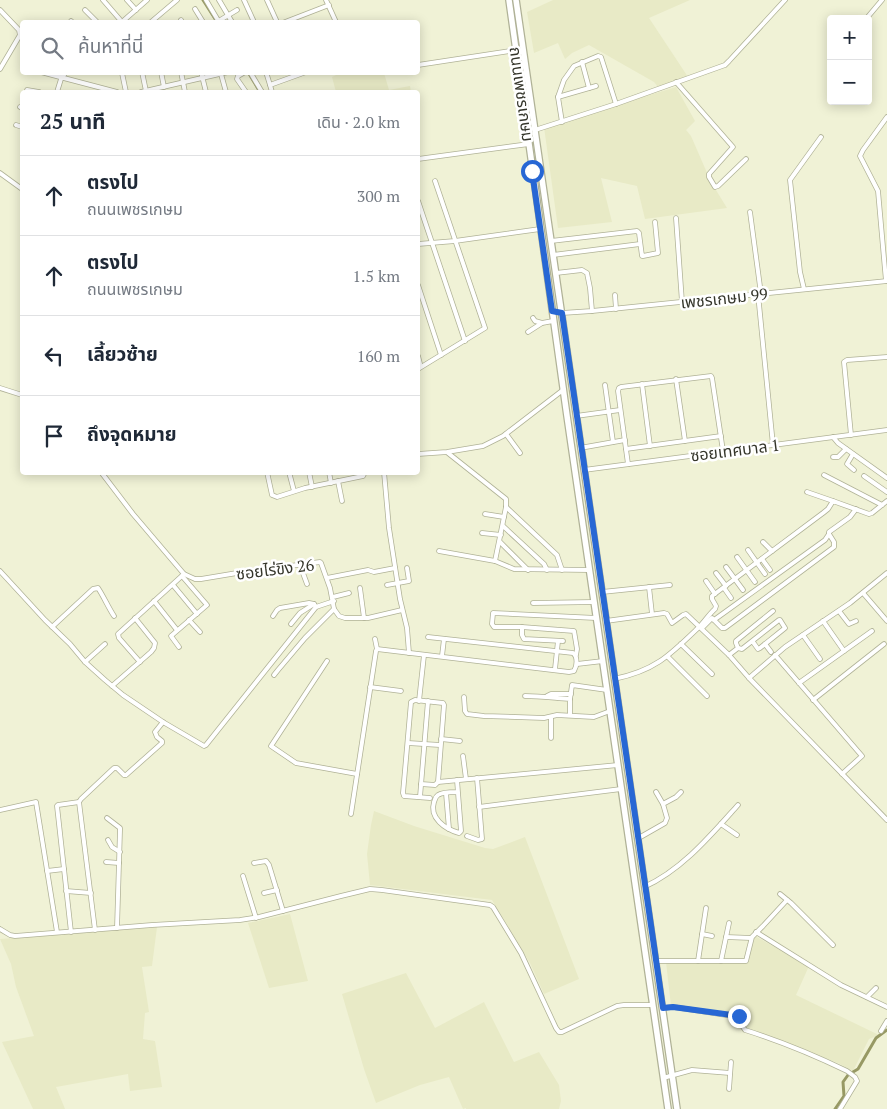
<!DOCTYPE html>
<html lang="th">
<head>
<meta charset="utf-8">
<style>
	:root { --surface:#fff; --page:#f6f6f7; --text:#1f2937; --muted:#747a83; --line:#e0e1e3 }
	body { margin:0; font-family:"PT Serif","Noto Sans Thai",serif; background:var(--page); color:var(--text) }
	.controls { position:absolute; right:15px; top:15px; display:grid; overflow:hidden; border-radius:5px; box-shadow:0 2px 12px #0003 }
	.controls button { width:45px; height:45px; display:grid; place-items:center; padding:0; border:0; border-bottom:1px solid var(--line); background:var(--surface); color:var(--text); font:25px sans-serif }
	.stop { position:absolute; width:15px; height:15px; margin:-11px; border:4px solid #2767d4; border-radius:50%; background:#fff }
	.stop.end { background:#2767d4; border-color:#fff; box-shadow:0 1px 5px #0008 }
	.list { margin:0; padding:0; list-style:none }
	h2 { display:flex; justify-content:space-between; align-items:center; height:65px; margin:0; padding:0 20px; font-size:21px }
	h2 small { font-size:16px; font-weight:400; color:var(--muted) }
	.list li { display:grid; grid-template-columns:32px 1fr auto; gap:15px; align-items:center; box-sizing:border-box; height:80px; padding:0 20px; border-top:1px solid var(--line) }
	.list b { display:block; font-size:19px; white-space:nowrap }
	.list p { margin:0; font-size:16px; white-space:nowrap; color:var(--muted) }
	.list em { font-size:16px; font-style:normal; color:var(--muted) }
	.icon { flex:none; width:28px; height:28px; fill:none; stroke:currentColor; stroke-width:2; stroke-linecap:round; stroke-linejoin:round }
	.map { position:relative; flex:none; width:887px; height:1109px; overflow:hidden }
	.search { position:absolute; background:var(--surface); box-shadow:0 2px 12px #0003; left:20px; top:20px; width:400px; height:55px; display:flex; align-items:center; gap:12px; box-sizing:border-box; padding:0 18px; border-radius:5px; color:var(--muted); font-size:19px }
	.panel { position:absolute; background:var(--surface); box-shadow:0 2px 12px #0003; left:20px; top:90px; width:400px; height:385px; border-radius:5px }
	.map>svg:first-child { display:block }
	.built { fill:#e8eac6 }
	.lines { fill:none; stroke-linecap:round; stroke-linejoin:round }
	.canal { stroke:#979964; stroke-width:3 }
	.minor-casing { stroke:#b0b297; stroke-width:5.5 }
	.primary-casing { stroke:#b0b297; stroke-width:8 }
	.minor { stroke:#fff; stroke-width:4 }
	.primary { stroke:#fff; stroke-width:5.5 }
	.route { stroke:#2767d4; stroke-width:6 }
	.labels { text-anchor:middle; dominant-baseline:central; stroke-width:5; stroke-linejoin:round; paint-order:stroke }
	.street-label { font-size:16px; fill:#35362b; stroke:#fff }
</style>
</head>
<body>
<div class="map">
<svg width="887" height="1109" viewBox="0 0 887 1109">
	<rect width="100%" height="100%" fill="#f0f2d6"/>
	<g class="built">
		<polygon points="553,0 690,0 649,18 688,77 659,88 654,82 589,45 572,53 565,59 558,43 534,53 527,12"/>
		<polygon points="340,73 384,73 389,90 410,86 411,92 336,92 332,77"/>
		<polygon points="676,87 695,121 686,130 691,136 711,182 727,208 645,219 637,186 601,178 612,222 558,228 544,127"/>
		<polygon points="374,811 414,826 485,848 493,849 525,837 579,979 544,994 530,963 492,900 370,885 367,854 371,825"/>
		<polygon points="290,914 308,981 269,988 248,923"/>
		<polygon points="157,927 152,966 142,967 149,1012 145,1013 143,1039 155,1041 162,1087 130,1091 128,1074 56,1087 65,1109 33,1109 2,1042 34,1036 16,987 11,964 0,939"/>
		<polygon points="753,935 809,966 796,995 879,1035 869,1039 853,1071 838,1063 744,1027 746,1015 671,1006 666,962 747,963"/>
		<polygon points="406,973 435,1028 484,1002 514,1062 539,1052 559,1085 561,1101 559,1109 466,1109 466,1108 463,1109 449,1077 420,1085 376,1103 364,1069 342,994"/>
	</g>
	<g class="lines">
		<g class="canal">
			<polyline points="203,0 217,22"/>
			<polyline points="248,72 260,92"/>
			<polyline points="835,1109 844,1096 843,1082 848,1075 858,1069 876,1038 887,1030"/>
		</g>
		<defs>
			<g id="minor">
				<polyline points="103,0 122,22"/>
				<polyline points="127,0 136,10"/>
				<polyline points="206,0 219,22"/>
				<polyline points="219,0 232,22"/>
				<polyline points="244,0 254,22"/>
				<polyline points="267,0 277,22"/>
				<polyline points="326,0 336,22"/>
				<polyline points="195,9 203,22"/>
				<polyline points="0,10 19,30 20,35 0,69"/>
				<polyline points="85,10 97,22"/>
				<polyline points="866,19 882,0"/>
				<polyline points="181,20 182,22"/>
				<polyline points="71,21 72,22"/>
				<polyline points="122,22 147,0"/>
				<polyline points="151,22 177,0"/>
				<polyline points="217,22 237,10"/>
				<polyline points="285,22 329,5"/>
				<polyline points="582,62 589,88"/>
				<polyline points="418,65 516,50"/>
				<polyline points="41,72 117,92"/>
				<polyline points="142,72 146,91"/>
				<polyline points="161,72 164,87"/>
				<polyline points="181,72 185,92"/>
				<polyline points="201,72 206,92"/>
				<polyline points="245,72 238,76 237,79 246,92"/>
				<polyline points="250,72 262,92"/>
				<polyline points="266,72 270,85"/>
				<polyline points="122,73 126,92"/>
				<polyline points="221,74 226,92"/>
				<polyline points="676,82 733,147 709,174 709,177 715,187 718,186 746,159"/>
				<polyline points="27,90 39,92"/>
				<polyline points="57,92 61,79 66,72"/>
				<polyline points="141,92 228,72"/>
				<polyline points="272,92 270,85 306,72"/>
				<polyline points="558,97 596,86"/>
				<polyline points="20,107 22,108"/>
				<polyline points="562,122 558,97 564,80 574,66 598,56 601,57 616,104"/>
				<polyline points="16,125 22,127"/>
				<polyline points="535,130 616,104 725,65 729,61 785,0"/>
				<polyline points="418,159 529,144"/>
				<polyline points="0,173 22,189"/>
				<polyline points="418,201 465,341"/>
				<polyline points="750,212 761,294"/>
				<polyline points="676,218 682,302"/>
				<polyline points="551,241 637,231 639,233 642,256 643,256 658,253 655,222"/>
				<polyline points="418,244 455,241 540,229"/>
				<polyline points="553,255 640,244"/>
				<polyline points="556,273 582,270 587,273 590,288 592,311"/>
				<polyline points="886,281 878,191 860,156 863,150 887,117"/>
				<polyline points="418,285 441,355"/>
				<polyline points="804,289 800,272 790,180 821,137"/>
				<polyline points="758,294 773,445"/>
				<polyline points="615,295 616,309"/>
				<polyline points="562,313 592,311 887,281"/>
				<polyline points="533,318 535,321 542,323"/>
				<polyline points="528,332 542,323 553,321"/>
				<polyline points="418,356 420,364"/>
				<polyline points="418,369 485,328 435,181"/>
				<polyline points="676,379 685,441"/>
				<polyline points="642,384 650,446"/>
				<polyline points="605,385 613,442"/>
				<polyline points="0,388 22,395"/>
				<polyline points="576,416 620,410"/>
				<polyline points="506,434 520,453"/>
				<polyline points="851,435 844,362 847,360 887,357"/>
				<polyline points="833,437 838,443 887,478"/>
				<polyline points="580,448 625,440"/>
				<polyline points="626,449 721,436"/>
				<polyline points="448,453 506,499 506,507 495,561"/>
				<polyline points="418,454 447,452 483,446 503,436 563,390"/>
				<polyline points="853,454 847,464 854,470"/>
				<polyline points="833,457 838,457 846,449"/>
				<polyline points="628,464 618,391 619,388 621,387 711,376 712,378 723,451"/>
				<polyline points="584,470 887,430"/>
				<polyline points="101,472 133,514 184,574 195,579 201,579 237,573 320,562 321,563 330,588 334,609 339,616 345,618 368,618 402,610"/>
				<polyline points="267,472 272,495 277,497 305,488 363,476 365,472"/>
				<polyline points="289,472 294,491"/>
				<polyline points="309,472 312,487"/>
				<polyline points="329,472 331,483"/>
				<polyline points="384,472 389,528 400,599 407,628 409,653"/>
				<polyline points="824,475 882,505"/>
				<polyline points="864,476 887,492"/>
				<polyline points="338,481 342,501"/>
				<polyline points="807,492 833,501"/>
				<polyline points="506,507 557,555 562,570"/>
				<polyline points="485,514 504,517"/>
				<polyline points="503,526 544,564 547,570"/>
				<polyline points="482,533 501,535"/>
				<polyline points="500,542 528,570"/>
				<polyline points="763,542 772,551"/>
				<polyline points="748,550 765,574"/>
				<polyline points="439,551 495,561 514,569 589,570"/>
				<polyline points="737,557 755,582"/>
				<polyline points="762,559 770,570"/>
				<polyline points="300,565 307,584"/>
				<polyline points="726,567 743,590"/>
				<polyline points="0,571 45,620 70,644 85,662 105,680 123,695 163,722 204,746 206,745 316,607 334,601"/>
				<polyline points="716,573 726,586"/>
				<polyline points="327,578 368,570 374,572 395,568"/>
				<polyline points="706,581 715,594"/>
				<polyline points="173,585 197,614"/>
				<polyline points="387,585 409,581 407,568"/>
				<polyline points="649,587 652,614"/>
				<polyline points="360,588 364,618"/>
				<polyline points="724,588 731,598"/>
				<polyline points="602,592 670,585"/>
				<polyline points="863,593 887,621"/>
				<polyline points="333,597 349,593"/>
				<polyline points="154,601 177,630"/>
				<polyline points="533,603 594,602"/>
				<polyline points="839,611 849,624 856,621"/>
				<polyline points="273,616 277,610 280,608 309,603 314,604 316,607"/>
				<polyline points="189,620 200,632"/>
				<polyline points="714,620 825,540 829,534"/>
				<polyline points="606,621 664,613 667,614 672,623 683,615 686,614 729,655 749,678 887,820"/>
				<polyline points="823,621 844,651"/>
				<polyline points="291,624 300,613 314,604"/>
				<path d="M52,627L93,589L98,588C104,597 108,607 114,616"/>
				<polyline points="522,627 574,631 577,649 576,655"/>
				<polyline points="702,628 712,618 722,628 725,628 834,547 834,542 829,534 829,532 850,517 856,509"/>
				<polyline points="803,635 820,659"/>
				<polyline points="563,641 524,639 522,635 522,627 494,627 492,624 493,613 596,618"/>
				<polyline points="681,644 712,674"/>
				<polyline points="765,644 771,652"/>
				<polyline points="179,647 171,636 207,605 182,576"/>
				<polyline points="738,648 742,649 779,620 780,620 785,628 760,648 758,649 753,642"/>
				<path d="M377,649L569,672L574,671C577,666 578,657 573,653L428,637"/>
				<polyline points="729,655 738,648 736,643 736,641 773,611"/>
				<polyline points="775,655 862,756 842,774"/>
				<polyline points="442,656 444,639"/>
				<polyline points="668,657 707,696"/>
				<polyline points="327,661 271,746 296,763 357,774"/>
				<polyline points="85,662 105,644"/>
				<polyline points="140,662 119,638 118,634 184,574"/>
				<polyline points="577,664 603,661"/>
				<polyline points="555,669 558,641"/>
				<polyline points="274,675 278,670 305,638 334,609"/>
				<polyline points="749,678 785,647 850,603 887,573"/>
				<path d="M614,679C654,671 669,656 697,629C704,623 708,615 715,609L716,606L712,599V596L823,513L828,509L833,501L869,514L872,513L887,501"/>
				<polyline points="799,683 872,631"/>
				<polyline points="112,686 151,652 154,648 155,643 135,618"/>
				<polyline points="370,687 401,691"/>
				<path d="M525,696C540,696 555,698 570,699V715"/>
				<polyline points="547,696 551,694 571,694"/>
				<polyline points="464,697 465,711 467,714 484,716 544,718 557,715 594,717 610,711"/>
				<polyline points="570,699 572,685 607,690"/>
				<polyline points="813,700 884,644"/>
				<polyline points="419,701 424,655"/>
				<polyline points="551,738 551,717"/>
				<polyline points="441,739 460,741"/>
				<polyline points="408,743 440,745"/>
				<polyline points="463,756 466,779"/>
				<path d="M457,780L461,831L459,833C445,829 429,818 434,802C435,800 435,797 438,795C442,792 452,792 457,792"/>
				<polyline points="438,782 618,765"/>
				<polyline points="421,784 435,785 438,782 444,705 443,703 415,700 411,702 403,793 404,796 430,798"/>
				<polyline points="656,792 663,804"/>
				<polyline points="446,793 449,829"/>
				<polyline points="420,797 428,701"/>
				<polyline points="479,807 621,789"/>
				<polyline points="0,810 36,802 57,932"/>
				<polyline points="351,814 376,651 377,649 375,639"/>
				<polyline points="107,818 120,828 120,830 117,928"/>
				<polyline points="721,824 737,835"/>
				<polyline points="467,836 478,840 482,839 477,778"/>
				<polyline points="637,839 665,823 667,818 663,804 676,797 681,792"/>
				<polyline points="108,840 112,847 120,852"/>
				<polyline points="106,862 119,863"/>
				<polyline points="254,863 266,861 269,865 283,911"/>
				<polyline points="47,871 64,869"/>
				<polyline points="243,876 256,918"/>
				<path d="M644,887C682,870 711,835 738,805"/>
				<polyline points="66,891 91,893"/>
				<polyline points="264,893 277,890"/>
				<polyline points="780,894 791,903 833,945"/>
				<polyline points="0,929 10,935 15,936 152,925 240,920 259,917 341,896 370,889 382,890 490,905 493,907 521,953 556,1028 559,1032 562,1032 617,1006 624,1005 652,1005"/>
				<polyline points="95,930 79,802 81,799 114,768 117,768 124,775 126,775 162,743 162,741 157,737 155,732 163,722"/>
				<polyline points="71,932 57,806 58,805 79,802"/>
				<polyline points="756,932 841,985 887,1007"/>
				<polyline points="702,934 712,936"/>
				<polyline points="726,937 751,938"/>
				<polyline points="656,961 746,961 752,937 763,926 787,900"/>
				<polyline points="698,961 706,908"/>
				<polyline points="721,961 729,923"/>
				<polyline points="867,997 876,988"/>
				<path d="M663,1008L673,1007L687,1009L739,1017H742L743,1027L745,1030C780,1041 814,1055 847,1071L855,1077L857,1081L840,1109"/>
				<polyline points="881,1031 887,1021"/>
				<polyline points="663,1078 692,1070 730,1073"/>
				<polyline points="729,1089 731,1062"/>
			</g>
			<g id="primary">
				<polyline points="509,0 567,416 668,1109"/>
				<polyline points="516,0 677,1109"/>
			</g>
		</defs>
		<use href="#minor" class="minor-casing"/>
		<use href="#primary" class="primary-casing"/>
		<use href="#minor" class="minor"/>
		<use href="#primary" class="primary"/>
	</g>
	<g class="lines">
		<polyline class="route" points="532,171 552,311 562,313 663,1008 673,1007 739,1016"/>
	</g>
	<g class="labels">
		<g class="street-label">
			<text transform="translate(522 94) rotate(82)">ถนนเพชรเกษม</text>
			<text transform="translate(724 298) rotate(-6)">เพชรเกษม 99</text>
			<text transform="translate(735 450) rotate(-7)">ซอยเทศบาล 1</text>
			<text transform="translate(275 569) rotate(-7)">ซอยไร่ขิง 26</text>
		</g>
	</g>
</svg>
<div class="controls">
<button>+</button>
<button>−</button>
</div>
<div class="stop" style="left:532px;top:171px"></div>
<div class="stop end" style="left:739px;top:1016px"></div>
<div class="search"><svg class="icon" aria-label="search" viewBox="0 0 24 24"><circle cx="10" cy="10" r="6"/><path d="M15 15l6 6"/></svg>ค้นหาที่นี่</div>
<section class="panel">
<h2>25 นาที<small>เดิน · 2.0 km</small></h2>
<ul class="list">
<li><svg class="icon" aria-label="ahead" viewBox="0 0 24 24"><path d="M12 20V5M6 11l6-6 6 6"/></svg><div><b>ตรงไป</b><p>ถนนเพชรเกษม</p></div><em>300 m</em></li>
<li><svg class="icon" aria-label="ahead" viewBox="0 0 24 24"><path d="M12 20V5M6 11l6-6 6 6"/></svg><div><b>ตรงไป</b><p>ถนนเพชรเกษม</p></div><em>1.5 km</em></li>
<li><svg class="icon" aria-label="left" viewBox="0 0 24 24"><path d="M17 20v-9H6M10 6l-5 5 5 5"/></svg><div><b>เลี้ยวซ้าย</b></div><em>160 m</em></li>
<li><svg class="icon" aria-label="arrive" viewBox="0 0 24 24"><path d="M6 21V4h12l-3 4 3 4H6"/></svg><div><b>ถึงจุดหมาย</b></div></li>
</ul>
</section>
</div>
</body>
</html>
